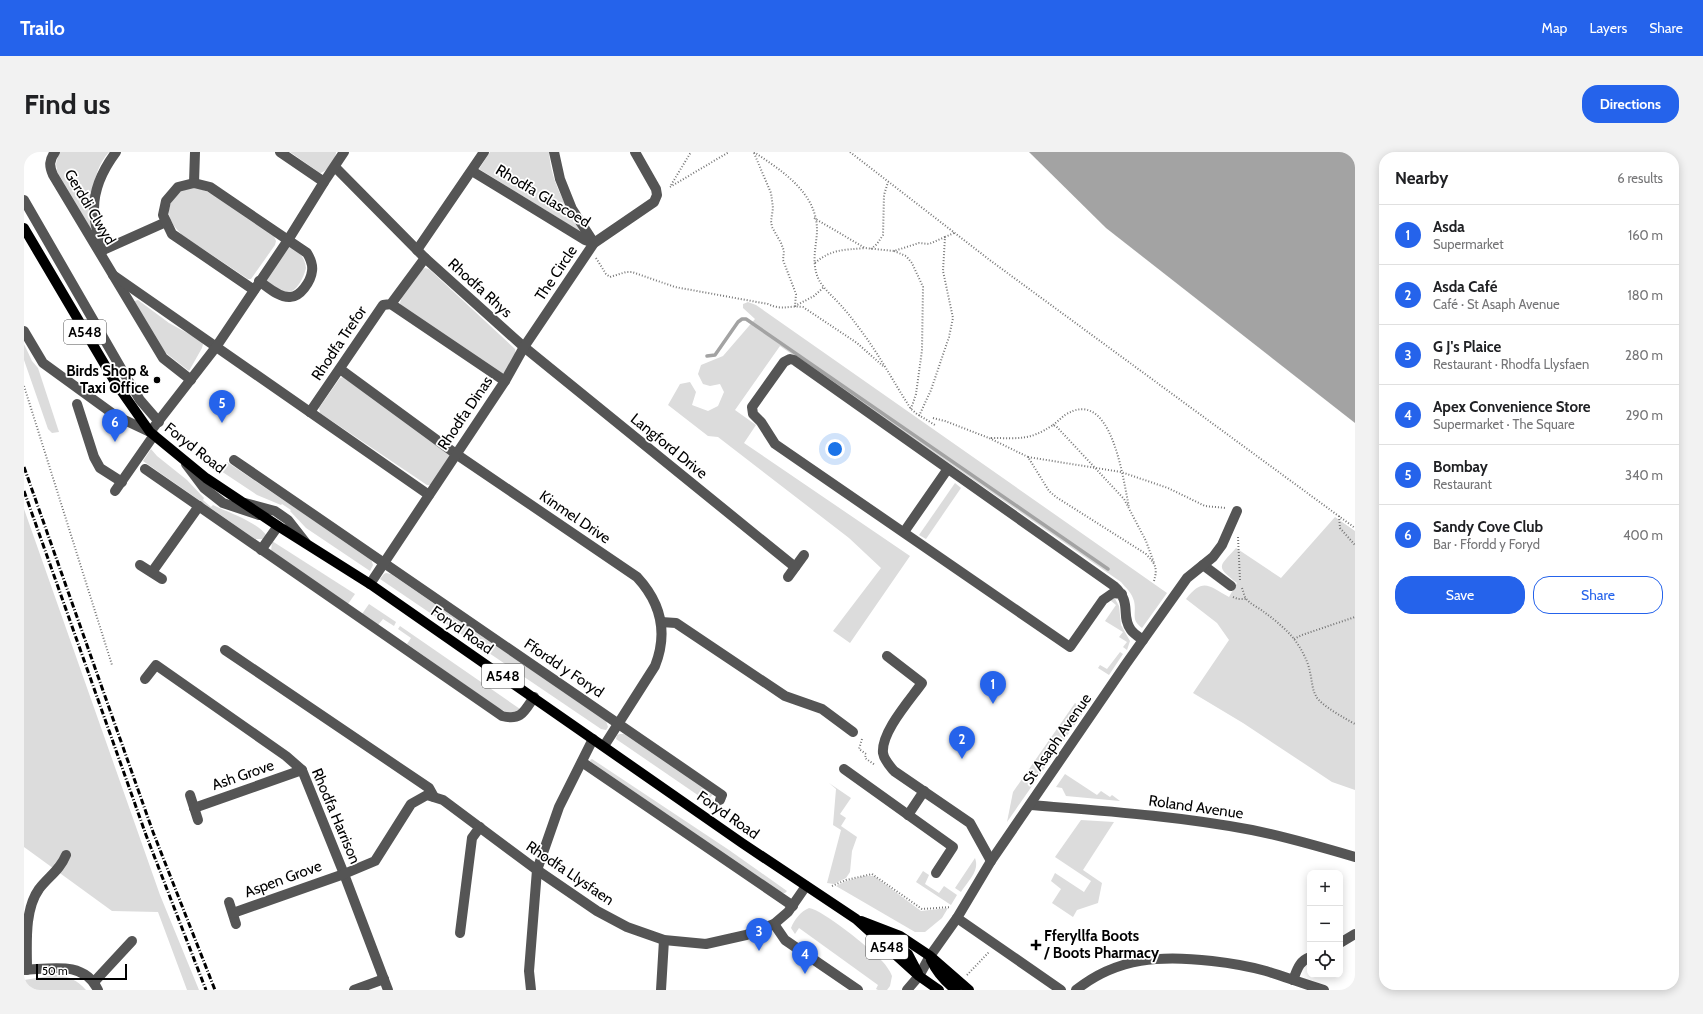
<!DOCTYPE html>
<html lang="en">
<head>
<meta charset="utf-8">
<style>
	:root { --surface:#fff; --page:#f2f2f2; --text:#202124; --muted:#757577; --line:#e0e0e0; --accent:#2563eb }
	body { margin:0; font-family:Cabin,sans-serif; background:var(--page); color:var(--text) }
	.controls { position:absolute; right:12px; bottom:12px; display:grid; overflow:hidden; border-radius:8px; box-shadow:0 2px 10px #0003 }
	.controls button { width:36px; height:36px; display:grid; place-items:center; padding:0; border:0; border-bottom:1px solid var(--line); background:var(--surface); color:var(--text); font:20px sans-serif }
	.scale { position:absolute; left:12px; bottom:10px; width:91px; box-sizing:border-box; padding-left:4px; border:2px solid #000; border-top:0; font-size:11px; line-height:14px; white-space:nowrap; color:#000; -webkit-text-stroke:3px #fff; paint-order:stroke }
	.you { position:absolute; left:811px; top:297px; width:14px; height:14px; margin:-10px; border:3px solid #fff; border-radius:50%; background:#1a73e8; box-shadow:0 0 0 6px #1a73e833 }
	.badge { display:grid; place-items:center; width:26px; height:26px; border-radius:50%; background:var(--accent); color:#fff; font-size:13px; font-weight:700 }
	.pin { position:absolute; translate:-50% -33px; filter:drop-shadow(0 1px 2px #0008) }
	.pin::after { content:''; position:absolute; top:21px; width:14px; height:12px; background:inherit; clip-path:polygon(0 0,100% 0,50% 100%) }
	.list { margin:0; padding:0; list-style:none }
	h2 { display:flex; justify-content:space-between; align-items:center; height:52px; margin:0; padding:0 16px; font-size:17px }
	h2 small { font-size:13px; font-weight:400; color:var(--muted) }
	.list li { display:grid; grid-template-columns:26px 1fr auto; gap:12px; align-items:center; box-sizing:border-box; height:60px; padding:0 16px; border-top:1px solid var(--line) }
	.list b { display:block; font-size:15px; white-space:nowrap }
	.list p { margin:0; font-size:13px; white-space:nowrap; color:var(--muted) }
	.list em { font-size:13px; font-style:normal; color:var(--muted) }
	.actions { display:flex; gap:8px; padding:12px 16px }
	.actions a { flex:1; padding:9px 0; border:1px solid var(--accent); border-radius:16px; text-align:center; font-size:14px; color:var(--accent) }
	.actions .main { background:var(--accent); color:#fff }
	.icon { flex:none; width:22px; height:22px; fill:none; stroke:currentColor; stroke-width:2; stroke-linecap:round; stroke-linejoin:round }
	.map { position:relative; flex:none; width:1331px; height:838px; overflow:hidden; border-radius:16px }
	header { display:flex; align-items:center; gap:24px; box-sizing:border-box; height:56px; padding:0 20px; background:var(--accent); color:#fff }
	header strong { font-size:19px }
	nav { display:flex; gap:22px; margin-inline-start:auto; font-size:14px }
	.intro { display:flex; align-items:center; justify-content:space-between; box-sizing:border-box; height:96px; padding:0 24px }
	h1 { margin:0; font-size:28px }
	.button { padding:10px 18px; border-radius:16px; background:var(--accent); color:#fff; font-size:14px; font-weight:700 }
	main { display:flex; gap:24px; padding:0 24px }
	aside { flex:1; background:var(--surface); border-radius:16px; box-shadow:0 2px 10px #0003 }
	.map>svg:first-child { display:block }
	.green { fill:#dcdcdc }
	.water { fill:#a3a3a3 }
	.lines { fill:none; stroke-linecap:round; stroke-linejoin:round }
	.stream { stroke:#a3a3a3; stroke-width:3.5 }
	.path { stroke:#777; stroke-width:2; stroke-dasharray:1 2; stroke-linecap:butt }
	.minor { stroke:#555; stroke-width:10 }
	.major { stroke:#000; stroke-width:10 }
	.rail { stroke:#000; stroke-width:3; stroke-dasharray:6 2 1 2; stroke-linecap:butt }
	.poi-dot { fill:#000; stroke:#fff; stroke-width:1.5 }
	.labels { text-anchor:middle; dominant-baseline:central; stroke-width:3.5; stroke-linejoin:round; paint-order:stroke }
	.shield { fill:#fff; stroke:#4c4c4c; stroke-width:1 }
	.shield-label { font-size:14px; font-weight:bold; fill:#000 }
	.street-label { font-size:15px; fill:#000; stroke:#fff }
	.poi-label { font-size:15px; font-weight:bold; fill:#000; stroke:#fff; text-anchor:end }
</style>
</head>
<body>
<header>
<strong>Trailo</strong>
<nav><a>Map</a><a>Layers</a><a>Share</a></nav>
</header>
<div class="intro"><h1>Find us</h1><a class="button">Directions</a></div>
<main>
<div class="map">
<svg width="1331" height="838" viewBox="0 0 1331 838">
	<rect width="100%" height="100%" fill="#fff"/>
	<g class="green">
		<path d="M35,0H85C65,22 69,53 69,80L34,24L32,12Z"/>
		<path d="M266,0H312C312,7 303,20 296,21Z"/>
		<path d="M466,0H525C527,31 543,57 560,82L455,17Z"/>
		<path d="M169,35C197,41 225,66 249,82L252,89L251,93L227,127H224L158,83C143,68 140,57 154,40Z"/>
		<path d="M264,94C274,98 281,105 282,116C279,128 270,147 255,138C250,136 246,131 242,128Z"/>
		<polygon points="401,116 405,117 491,197 492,203 481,223 477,222 377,156 376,151 377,147 398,118"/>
		<polygon points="114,148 145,171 176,188 179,192 178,196 165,219 138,198 110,152 111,149"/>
		<path d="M724,150L732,153L1143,441L1118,476C1106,467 1113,462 1110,449C1108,441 1102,436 1097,430L756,194L711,258L732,273L720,291L886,404L826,491L809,479L857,416L825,386L694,285L684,284L644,253L656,232L666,230L672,240L668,253L684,259L694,254L700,240L696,232L686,234L679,232L674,222L677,213L699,204L731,167L719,156V152Z"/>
		<polygon points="0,192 8,209 14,216 35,280 28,281 24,277 0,208"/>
		<polygon points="319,225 427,302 407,333 403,333 296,261 295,256 316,226"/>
		<path d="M127,297L133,304L163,328L180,346L179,348L187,355L189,353C205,361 232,369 243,384L239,387H231L119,309Z"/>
		<polygon points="203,310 347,407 349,413 346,419 282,376 266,359 267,358 258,352 257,353 233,343 197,319"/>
		<polygon points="931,331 937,336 902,387 895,383"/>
		<polygon points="0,357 136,743 175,838 163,838 134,760 88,759 0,695"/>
		<path d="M1311,365L1331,379V638L1308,630L1219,571L1169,541L1205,488L1193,471L1162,447C1179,425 1185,434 1205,445L1213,431C1191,414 1195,415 1212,396L1257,426Z"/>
		<polygon points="248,389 331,442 324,452 247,400"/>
		<polygon points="362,421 367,422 582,569 584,575 582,578 577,577 356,427 360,422"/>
		<polygon points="1090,445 1095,454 1097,473 1106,489 1103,498 1099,495 1103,490 1095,485 1099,480 1081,469 1092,453 1086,448"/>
		<polygon points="345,452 372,470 370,474 359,467 354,473 338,462"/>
		<polygon points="376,474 496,557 494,559 487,562 474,556 383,492 387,486 374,477"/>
		<polygon points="1096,500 1099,502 1085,523 1074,516 1076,513 1083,517"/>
		<polygon points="1051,551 1061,558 983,670 989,640"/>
		<polygon points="596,582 600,582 612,589 689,642 686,646 700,656 697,659 592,587 593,583"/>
		<polygon points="568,607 705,698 763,739 761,741 757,741 567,610 566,608"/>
		<polygon points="1041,622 1073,643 1077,639 1086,645 1088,643 1096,649 1042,644 1038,636 1032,635"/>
		<polygon points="805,631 827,646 816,662 822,666 817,674 833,685 828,699 826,720 822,726 810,732 803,731 817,678 809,673 812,637"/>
		<polygon points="1057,668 1090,670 1059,718 1078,731 1074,751 1053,758 1049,765 1028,751 1037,737 1027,729 1031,721 1060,740 1067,729 1031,705"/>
		<path d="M951,706C956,719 944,729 937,740L931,736Z"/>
		<polygon points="899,719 905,723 901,732 915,741 920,734 933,743 927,753 892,730"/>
		<polygon points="841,724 850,724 897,759 924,756 918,766 901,780 891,780 812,734 822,729"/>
		<path d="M785,756C799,758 847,797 858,809C862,813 866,819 868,824L866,834L863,838H854L852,837L854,833L775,776L771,782L767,776C770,768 777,759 785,756Z"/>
		<path d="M31,823C44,824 53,828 62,838H0V828Z"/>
	</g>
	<polygon class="water" points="1005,0 1331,0 1331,271 1082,76"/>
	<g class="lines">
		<polyline class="stream" points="683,204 691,203 714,170 718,167 722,167 1084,417"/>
		<g class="path">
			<path d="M730,0C758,19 794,41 793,80C792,96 787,112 795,128C801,139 813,148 821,158C827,165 832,172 838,180C856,204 870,231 887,257L893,262L911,273"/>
			<polyline points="826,0 967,109 1331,376"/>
			<polyline points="730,1 747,41 749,56 747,69 748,75 757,91 760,99 759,108 772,142 771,154 790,144 800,135"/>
			<polyline points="647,33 667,0"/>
			<polyline points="646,35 705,0"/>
			<polyline points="790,66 841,96 870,99 895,91 905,92 921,85"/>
			<polyline points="847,97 853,92 859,83 860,43 864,30"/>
			<polyline points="870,99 882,104 888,111 899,135 898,198 892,242 887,257"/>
			<path d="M572,106L582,122L586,125L602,120H608L651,135L744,152C759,159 764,153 779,155L833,191L859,214"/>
			<path d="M791,111C807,97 820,98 841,96"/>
			<polyline points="0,234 88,513"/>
			<polyline points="895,264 907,238 925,185 929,166 919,119 921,85 930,81"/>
			<path d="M909,266L921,269L965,286L1004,305L1025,339L1032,345L1122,402C1131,412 1134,415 1130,429"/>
			<path d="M1029,273C1033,270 1037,266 1041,263C1088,233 1099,328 1105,355"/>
			<path d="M967,286C995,286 1005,289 1029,273L1032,274L1100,347L1122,389L1130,411"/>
			<polyline points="1004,305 1097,320 1144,336 1181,354 1202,356"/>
			<polyline points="1315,364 1316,376 1331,393"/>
			<polyline points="1214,385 1216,428"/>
			<path d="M1218,436C1219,439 1220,442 1221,445C1225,452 1234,455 1240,460C1251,468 1262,477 1270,487C1277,496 1284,509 1286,520C1288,528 1288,537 1292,544C1296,553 1322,567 1331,572"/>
			<polyline points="1209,445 1214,447 1222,447"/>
			<polyline points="1270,487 1278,483 1331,465"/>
			<polyline points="838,587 835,597 842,602 841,606 851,613"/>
			<polyline points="808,734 822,728 848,722 898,757 927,755"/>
			<polyline points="943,823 965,800"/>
		</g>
		<g class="minor">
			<path d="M31,0C25,8 25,14 29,23L139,206L167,228"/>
			<polyline points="256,0 300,30"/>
			<polyline points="311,15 401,106 500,195 771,415"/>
			<polyline points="448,19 561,88 570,91 548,57 536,27 530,0"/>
			<polyline points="170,31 171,0"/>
			<polyline points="0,48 98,218 116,248 135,270"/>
			<polyline points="393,98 460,0"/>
			<polyline points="77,99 142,70"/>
			<path d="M78,100C75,86 70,71 70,57C70,36 80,16 92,0"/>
			<polyline points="89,123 405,343"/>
			<path d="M230,138L148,82L139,63L142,49L154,35L170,31L186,35L283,101C286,106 289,113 288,119C287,129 276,146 265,145C254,145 244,135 235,129"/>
			<polyline points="367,152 481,229"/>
			<polyline points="0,179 19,211 92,264 126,280 192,195 264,88 300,30 320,0"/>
			<path d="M316,217L432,302L613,425C637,451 644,481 631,514L580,594"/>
			<polyline points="53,252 70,305 76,316 98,330"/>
			<polyline points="286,260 359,153 367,152 401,106"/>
			<polyline points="210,308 698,643 696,648"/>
			<polyline points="162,312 180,336 199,351 235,363"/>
			<path d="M121,317L478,564C497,569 500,560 510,545"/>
			<polyline points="91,339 130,283"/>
			<polyline points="221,351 251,359 264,368 282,391"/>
			<polyline points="880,380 923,318"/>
			<polyline points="237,398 254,374"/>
			<polyline points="116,413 138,427"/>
			<polyline points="1179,413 1207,434"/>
			<polyline points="128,420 175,354"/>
			<polyline points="764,425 780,403"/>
			<polyline points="346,432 481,229 500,195 570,91 630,50 633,43 632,37 611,0"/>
			<path d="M1098,442L1089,441L1079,448L1046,495L751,292L737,270L729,262L728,255L760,210L766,207L770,208L1090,434C1109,451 1096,463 1107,478C1110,482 1115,485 1119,488"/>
			<polyline points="637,470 652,471 761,544 798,557 829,580"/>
			<polyline points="201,498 405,636 410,645"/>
			<path d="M863,504L898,531C886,548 857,580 859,601C860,608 866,614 870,619L946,671L967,709"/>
			<polyline points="121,527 132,513 262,604 278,618 320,722 364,838"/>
			<polyline points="558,610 769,754"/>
			<polyline points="820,617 929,695 912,721"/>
			<polyline points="166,643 174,668"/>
			<path d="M1006,653C1080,659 1155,664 1228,678C1263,685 1297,695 1331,705"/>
			<polyline points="170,656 278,618"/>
			<polyline points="884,663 900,639"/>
			<polyline points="205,750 212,772"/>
			<polyline points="209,761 320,722 351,709 387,652 403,643 419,648 513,718 573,759 603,775 640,788 682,792 722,783 750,772 764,760 782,734"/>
			<polyline points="933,766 1037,838"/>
			<polyline points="750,772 761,788 834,838"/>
			<polyline points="436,781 448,686 456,675"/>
			<polyline points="1316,791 1331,782"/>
			<path d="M0,818C26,817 60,808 74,838"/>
			<path d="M3,818C3,792 0,758 15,737C24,725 36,718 42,703"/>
			<path d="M1269,828C1273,818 1275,809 1286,805"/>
			<polyline points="70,830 108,789"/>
			<polyline points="330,838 360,827"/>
			<polyline points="507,838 505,819 513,718 535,655 569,587"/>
			<polyline points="637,838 640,788"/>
			<polyline points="883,838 895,824 906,804 933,766 967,709 1102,512 1163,426 1189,405 1198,393 1213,359"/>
			<path d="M1052,838C1093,805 1138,803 1188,809C1206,811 1224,814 1242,819C1261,825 1280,832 1300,838"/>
		</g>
		<g class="major">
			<polyline points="0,76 91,230 126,280 182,326 254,374 346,432 718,691 832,767 895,824 915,838"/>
			<polyline points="837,769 876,784 906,804 945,838"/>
			<polyline points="857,783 884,802 894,821"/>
			<path d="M907,808C913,821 920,829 932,838"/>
		</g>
		<g class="rail">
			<polyline points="0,315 129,680 191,838"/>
			<polyline points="0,339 122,683 182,838"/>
		</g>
	</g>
	<g class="poi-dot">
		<circle cx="133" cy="228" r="4"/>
		<path d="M1010 787h4v4h4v4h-4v4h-4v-4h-4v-4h4z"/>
	</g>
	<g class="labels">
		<g class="shield">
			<rect x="40" y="168" width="42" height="24" rx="3"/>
			<rect x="458" y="512" width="42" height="24" rx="3"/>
			<rect x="842" y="783" width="42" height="24" rx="3"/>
		</g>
		<g class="shield-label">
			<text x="61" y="180">A548</text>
			<text x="479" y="524">A548</text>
			<text x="863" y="795">A548</text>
		</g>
		<g class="street-label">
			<text transform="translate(519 44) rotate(31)">Rhodfa Glascoed</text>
			<text transform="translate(66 55) rotate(59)">Gerddi Clwyd</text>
			<text transform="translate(532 121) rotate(-56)">The Circle</text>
			<text transform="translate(456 136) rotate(42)">Rhodfa Rhys</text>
			<text transform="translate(315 191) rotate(-56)">Rhodfa Trefor</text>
			<text transform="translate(441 261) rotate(-56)">Rhodfa Dinas</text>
			<text transform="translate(645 294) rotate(39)">Langford Drive</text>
			<text transform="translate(171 296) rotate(38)">Foryd Road</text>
			<text transform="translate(551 365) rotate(34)">Kinmel Drive</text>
			<text transform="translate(438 478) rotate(35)">Foryd Road</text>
			<text transform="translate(540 516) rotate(34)">Ffordd y Foryd</text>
			<text transform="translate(1033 587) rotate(-55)">St Asaph Avenue</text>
			<text transform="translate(219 623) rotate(-19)">Ash Grove</text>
			<text transform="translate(1172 655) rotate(8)">Roland Avenue</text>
			<text transform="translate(704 663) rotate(35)">Foryd Road</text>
			<text transform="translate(312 664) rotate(67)">Rhodfa Harrison</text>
			<text transform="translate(546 721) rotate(34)">Rhodfa Llysfaen</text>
			<text transform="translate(259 727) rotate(-20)">Aspen Grove</text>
		</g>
		<g class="poi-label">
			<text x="125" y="219">Birds Shop &amp;<tspan x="125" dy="17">Taxi Office</tspan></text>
			<text x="1020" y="784" text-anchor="start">Fferyllfa Boots<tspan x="1020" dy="17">/ Boots Pharmacy</tspan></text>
		</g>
	</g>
</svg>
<div class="controls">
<button>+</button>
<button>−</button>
<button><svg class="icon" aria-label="locate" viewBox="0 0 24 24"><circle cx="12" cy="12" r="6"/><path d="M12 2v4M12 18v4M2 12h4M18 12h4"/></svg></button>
</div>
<div class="scale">50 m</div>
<div class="you"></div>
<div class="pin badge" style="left:969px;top:552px">1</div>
<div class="pin badge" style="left:938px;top:607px">2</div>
<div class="pin badge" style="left:735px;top:799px">3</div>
<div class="pin badge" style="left:781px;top:822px">4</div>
<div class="pin badge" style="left:198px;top:271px">5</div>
<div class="pin badge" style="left:91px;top:290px">6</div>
</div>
<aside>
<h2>Nearby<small>6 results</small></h2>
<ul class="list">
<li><span class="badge">1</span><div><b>Asda</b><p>Supermarket</p></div><em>160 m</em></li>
<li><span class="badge">2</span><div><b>Asda Café</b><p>Café · St Asaph Avenue</p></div><em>180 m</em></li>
<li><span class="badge">3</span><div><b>G J's Plaice</b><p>Restaurant · Rhodfa Llysfaen</p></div><em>280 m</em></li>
<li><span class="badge">4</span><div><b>Apex Convenience Store</b><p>Supermarket · The Square</p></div><em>290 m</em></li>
<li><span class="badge">5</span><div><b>Bombay</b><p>Restaurant</p></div><em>340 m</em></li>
<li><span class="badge">6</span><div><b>Sandy Cove Club</b><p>Bar · Ffordd y Foryd</p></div><em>400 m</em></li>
</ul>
<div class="actions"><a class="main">Save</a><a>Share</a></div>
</aside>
</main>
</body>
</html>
